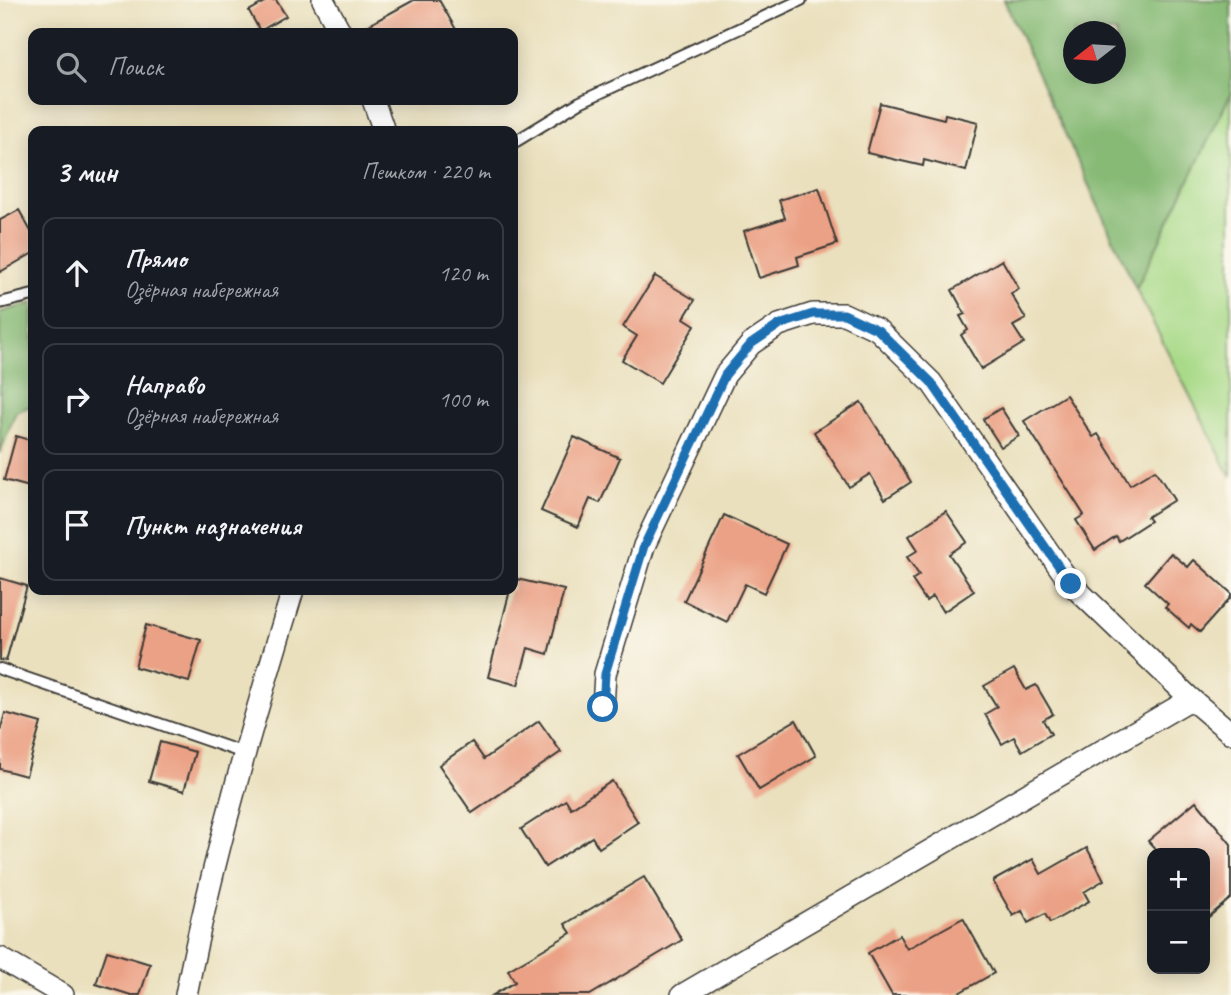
<!DOCTYPE html>
<html lang="ru">
<head>
<meta charset="utf-8">
<style>
	:root { --surface:#171b24; --page:#242831; --text:#f1f3f6; --muted:#9ea1a6; --line:#363941 }
	body { margin:0; font-family:Caveat,sans-serif; background:var(--page); color:var(--text) }
	.controls { position:absolute; right:21px; bottom:21px; display:grid; overflow:hidden; border-radius:14px; box-shadow:0 4px 18px #0003 }
	.controls button { width:63px; height:63px; display:grid; place-items:center; padding:0; border:0; border-bottom:2px solid var(--line); background:var(--surface); color:var(--text); font:35px sans-serif }
	.compass { position:absolute; left:1063px; top:21px; width:63px; height:63px; border-radius:50%; background:var(--surface); box-shadow:0 4px 18px #0003; rotate:253deg }
	.stop { position:absolute; width:21px; height:21px; margin:-16px; border:5px solid #1f6fb2; border-radius:50%; background:#fff }
	.stop.end { background:#1f6fb2; border-color:#fff; box-shadow:0 2px 7px #0008 }
	.list { margin:0; padding:0; list-style:none }
	h2 { display:flex; justify-content:space-between; align-items:center; height:91px; margin:0; padding:0 28px; font-size:30px }
	h2 small { font-size:23px; font-weight:400; color:var(--muted) }
	.list li { display:grid; grid-template-columns:46px 1fr auto; gap:21px; align-items:center; box-sizing:border-box; height:112px; margin:0 14px 14px; padding:0 14px; border:2px solid var(--line); border-radius:14px }
	.list b { display:block; font-size:26px; white-space:nowrap }
	.list p { margin:0; font-size:23px; white-space:nowrap; color:var(--muted) }
	.list em { font-size:23px; font-style:normal; color:var(--muted) }
	.icon { flex:none; width:38px; height:38px; fill:none; stroke:currentColor; stroke-width:2; stroke-linecap:round; stroke-linejoin:round }
	.map { position:relative; flex:none; width:1231px; height:995px; overflow:hidden }
	.search { position:absolute; background:var(--surface); box-shadow:0 4px 18px #0003; left:28px; top:28px; width:490px; height:77px; display:flex; align-items:center; gap:18px; box-sizing:border-box; padding:0 24px; border-radius:14px; color:var(--muted); font-size:26px }
	.panel { position:absolute; background:var(--surface); box-shadow:0 4px 18px #0003; left:28px; top:126px; width:490px; height:469px; border-radius:14px }
	.map>svg:first-child { display:block }
	.green { fill:#a9da89; stroke:#627b52; stroke-width:2 }
	.forest { fill:#86ba75; stroke:#516b48; stroke-width:2; fill-rule:evenodd }
	.building { fill:#eba185 }
	.lines { fill:none; stroke-linecap:round; stroke-linejoin:round }
	.lane-casing { stroke:#3b3934; stroke-width:14 }
	.street-casing { stroke:#3b3934; stroke-width:24 }
	.lane { stroke:#fff; stroke-width:10 }
	.street { stroke:#fff; stroke-width:21 }
	.route { stroke:#1f6fb2; stroke-width:9 }
</style>
</head>
<body>
<div class="map">
<svg width="1231" height="995" viewBox="0 0 1231 995">
	<rect width="100%" height="100%" fill="#fbf7ec"/>
	<filter id="ink" filterUnits="userSpaceOnUse"><feTurbulence type="fractalNoise" baseFrequency=".0143" numOctaves="2"/><feDisplacementMap in="SourceGraphic" scale="14" xChannelSelector="R" yChannelSelector="G"/><feConvolveMatrix kernelMatrix="1 2 1 2 8 2 1 2 1" color-interpolation-filters="sRGB"/></filter>
	<filter id="wash" filterUnits="userSpaceOnUse"><feTurbulence type="fractalNoise" baseFrequency=".00686" numOctaves="4" result="noise"/><feDisplacementMap in="SourceGraphic" scale="28" xChannelSelector="R" yChannelSelector="G"/><feGaussianBlur stdDeviation="1.57" result="paint"/><feColorMatrix in="noise" values="0 0 0 0 0 0 0 0 0 0 0 0 0 0 0 0 0 1.4 0 .05"/><feComposite in="paint" operator="in"/></filter>
	<g filter="url(#wash)">
		<rect width="100%" height="100%" fill="#eae0bd"/>
		<polygon class="green" points="1231,93 1231,477 1136,289"/>
		<g class="forest">
			<path d="M1004,0H1231V93L1136,289ZM1074,32H1116V74H1074Z"/>
			<polygon points="33,303 33,405 16,412 0,453 0,312"/>
		</g>
		<g id="blocks">
			<g class="building">
				<polygon points="268,0 276,0 286,16 260,31 249,11"/>
				<polygon points="414,0 439,0 458,33 354,33"/>
				<polygon points="880,103 944,119 945,114 978,122 966,171 924,160 923,166 867,153"/>
				<polygon points="819,188 837,244 797,257 799,265 759,278 744,231 785,218 779,200"/>
				<polygon points="19,210 33,235 33,253 0,272 0,220"/>
				<polygon points="1002,260 1019,289 1011,294 1026,319 1013,326 1024,343 981,369 961,335 968,330 960,316 965,314 952,290"/>
				<polygon points="655,276 695,300 684,318 695,325 660,383 622,360 637,336 623,327"/>
				<polygon points="1066,395 1093,437 1098,434 1130,485 1155,470 1174,500 1147,517 1150,521 1119,541 1116,536 1095,550 1076,520 1084,515 1024,421"/>
				<polygon points="861,402 911,482 885,499 870,474 849,487 814,432"/>
				<polygon points="1001,408 1019,436 1001,447 983,419"/>
				<polygon points="16,436 33,441 33,488 4,480"/>
				<polygon points="574,437 620,458 600,503 590,499 578,527 541,511"/>
				<polygon points="946,511 967,542 949,554 974,591 943,612 933,596 926,601 912,580 919,575 907,557 918,550 909,536"/>
				<polygon points="724,515 787,544 764,593 745,584 727,622 684,601"/>
				<polygon points="1171,553 1188,567 1194,560 1231,593 1231,597 1200,632 1191,624 1189,628 1165,607 1168,604 1145,583"/>
				<polygon points="0,578 27,586 6,661 0,660"/>
				<polygon points="513,578 564,590 548,654 528,648 518,685 488,677 510,590 513,590"/>
				<polygon points="146,625 201,640 189,682 135,667"/>
				<polygon points="1014,669 1026,690 1036,685 1053,714 1043,720 1051,734 1022,751 1014,737 1002,744 985,714 997,707 984,686"/>
				<polygon points="5,713 41,723 26,776 0,769 0,732"/>
				<polygon points="796,720 816,756 759,790 738,754"/>
				<polygon points="539,721 561,752 472,813 439,765 472,742 484,759"/>
				<polygon points="160,742 195,752 184,791 149,781"/>
				<polygon points="612,781 638,822 599,848 592,837 545,867 521,829 566,800 571,808"/>
				<polygon points="1196,801 1231,844 1231,898 1205,920 1205,853 1159,853 1148,841"/>
				<polygon points="1087,848 1104,880 1084,892 1089,901 1050,923 1045,914 1028,923 1022,911 1013,916 993,881 1033,859 1041,874"/>
				<polygon points="644,877 682,940 590,995 493,995 515,982 508,970 571,933 565,924"/>
				<polygon points="963,918 994,973 955,995 892,995 868,953 899,935 907,949"/>
				<polygon points="107,951 150,964 140,995 131,995 96,984"/>
			</g>
		</g>
	</g>
	<g filter="url(#ink)">
		<use href="#blocks" fill-opacity="0" stroke="#3b3934" stroke-width="2"/>
		<g class="lines">
			<defs>
				<g id="lane">
					<polyline points="513,143 580,102 801,0"/>
					<polyline points="0,303 33,295"/>
					<polyline points="0,669 244,753"/>
				</g>
				<g id="street">
					<polyline points="323,0 341,33"/>
					<polyline points="373,100 384,131"/>
					<polyline points="603,707 605,674 644,546 725,375 751,344 779,325 813,314 844,314 878,330 931,382 1071,584 1191,699 1231,733"/>
					<polyline points="0,958 63,995"/>
					<path d="M186,995C213,857 252,724 293,590"/>
					<polyline points="682,995 1191,699"/>
				</g>
			</defs>
			<use href="#lane" class="lane-casing"/>
			<use href="#street" class="street-casing"/>
			<use href="#lane" class="lane"/>
			<use href="#street" class="street"/>
		</g>
	</g>
	<g class="lines" filter="url(#ink)">
		<polyline class="route" points="603,707 605,674 644,546 725,375 751,344 779,325 813,314 844,314 878,330 931,382 1071,584"/>
	</g>
</svg>
<div class="controls">
<button>+</button>
<button>−</button>
</div>
<svg class="compass" viewBox="-18 -18 36 36"><path d="M0-13l5 13h-10z" fill="#e53935"/><path d="M0 13l5-13h-10z" fill="#9ea1a6"/></svg>
<div class="stop" style="left:603px;top:707px"></div>
<div class="stop end" style="left:1071px;top:584px"></div>
<div class="search"><svg class="icon" aria-label="search" viewBox="0 0 24 24"><circle cx="10" cy="10" r="6"/><path d="M15 15l6 6"/></svg>Поиск</div>
<section class="panel">
<h2>3 мин<small>Пешком · 220 m</small></h2>
<ul class="list">
<li><svg class="icon" aria-label="ahead" viewBox="0 0 24 24"><path d="M12 20V5M6 11l6-6 6 6"/></svg><div><b>Прямо</b><p>Озёрная набережная</p></div><em>120 m</em></li>
<li><svg class="icon" aria-label="right" viewBox="0 0 24 24"><path d="M7 20v-9h11M14 6l5 5-5 5"/></svg><div><b>Направо</b><p>Озёрная набережная</p></div><em>100 m</em></li>
<li><svg class="icon" aria-label="arrive" viewBox="0 0 24 24"><path d="M6 21V4h12l-3 4 3 4H6"/></svg><div><b>Пункт назначения</b></div></li>
</ul>
</section>
</div>
</body>
</html>
